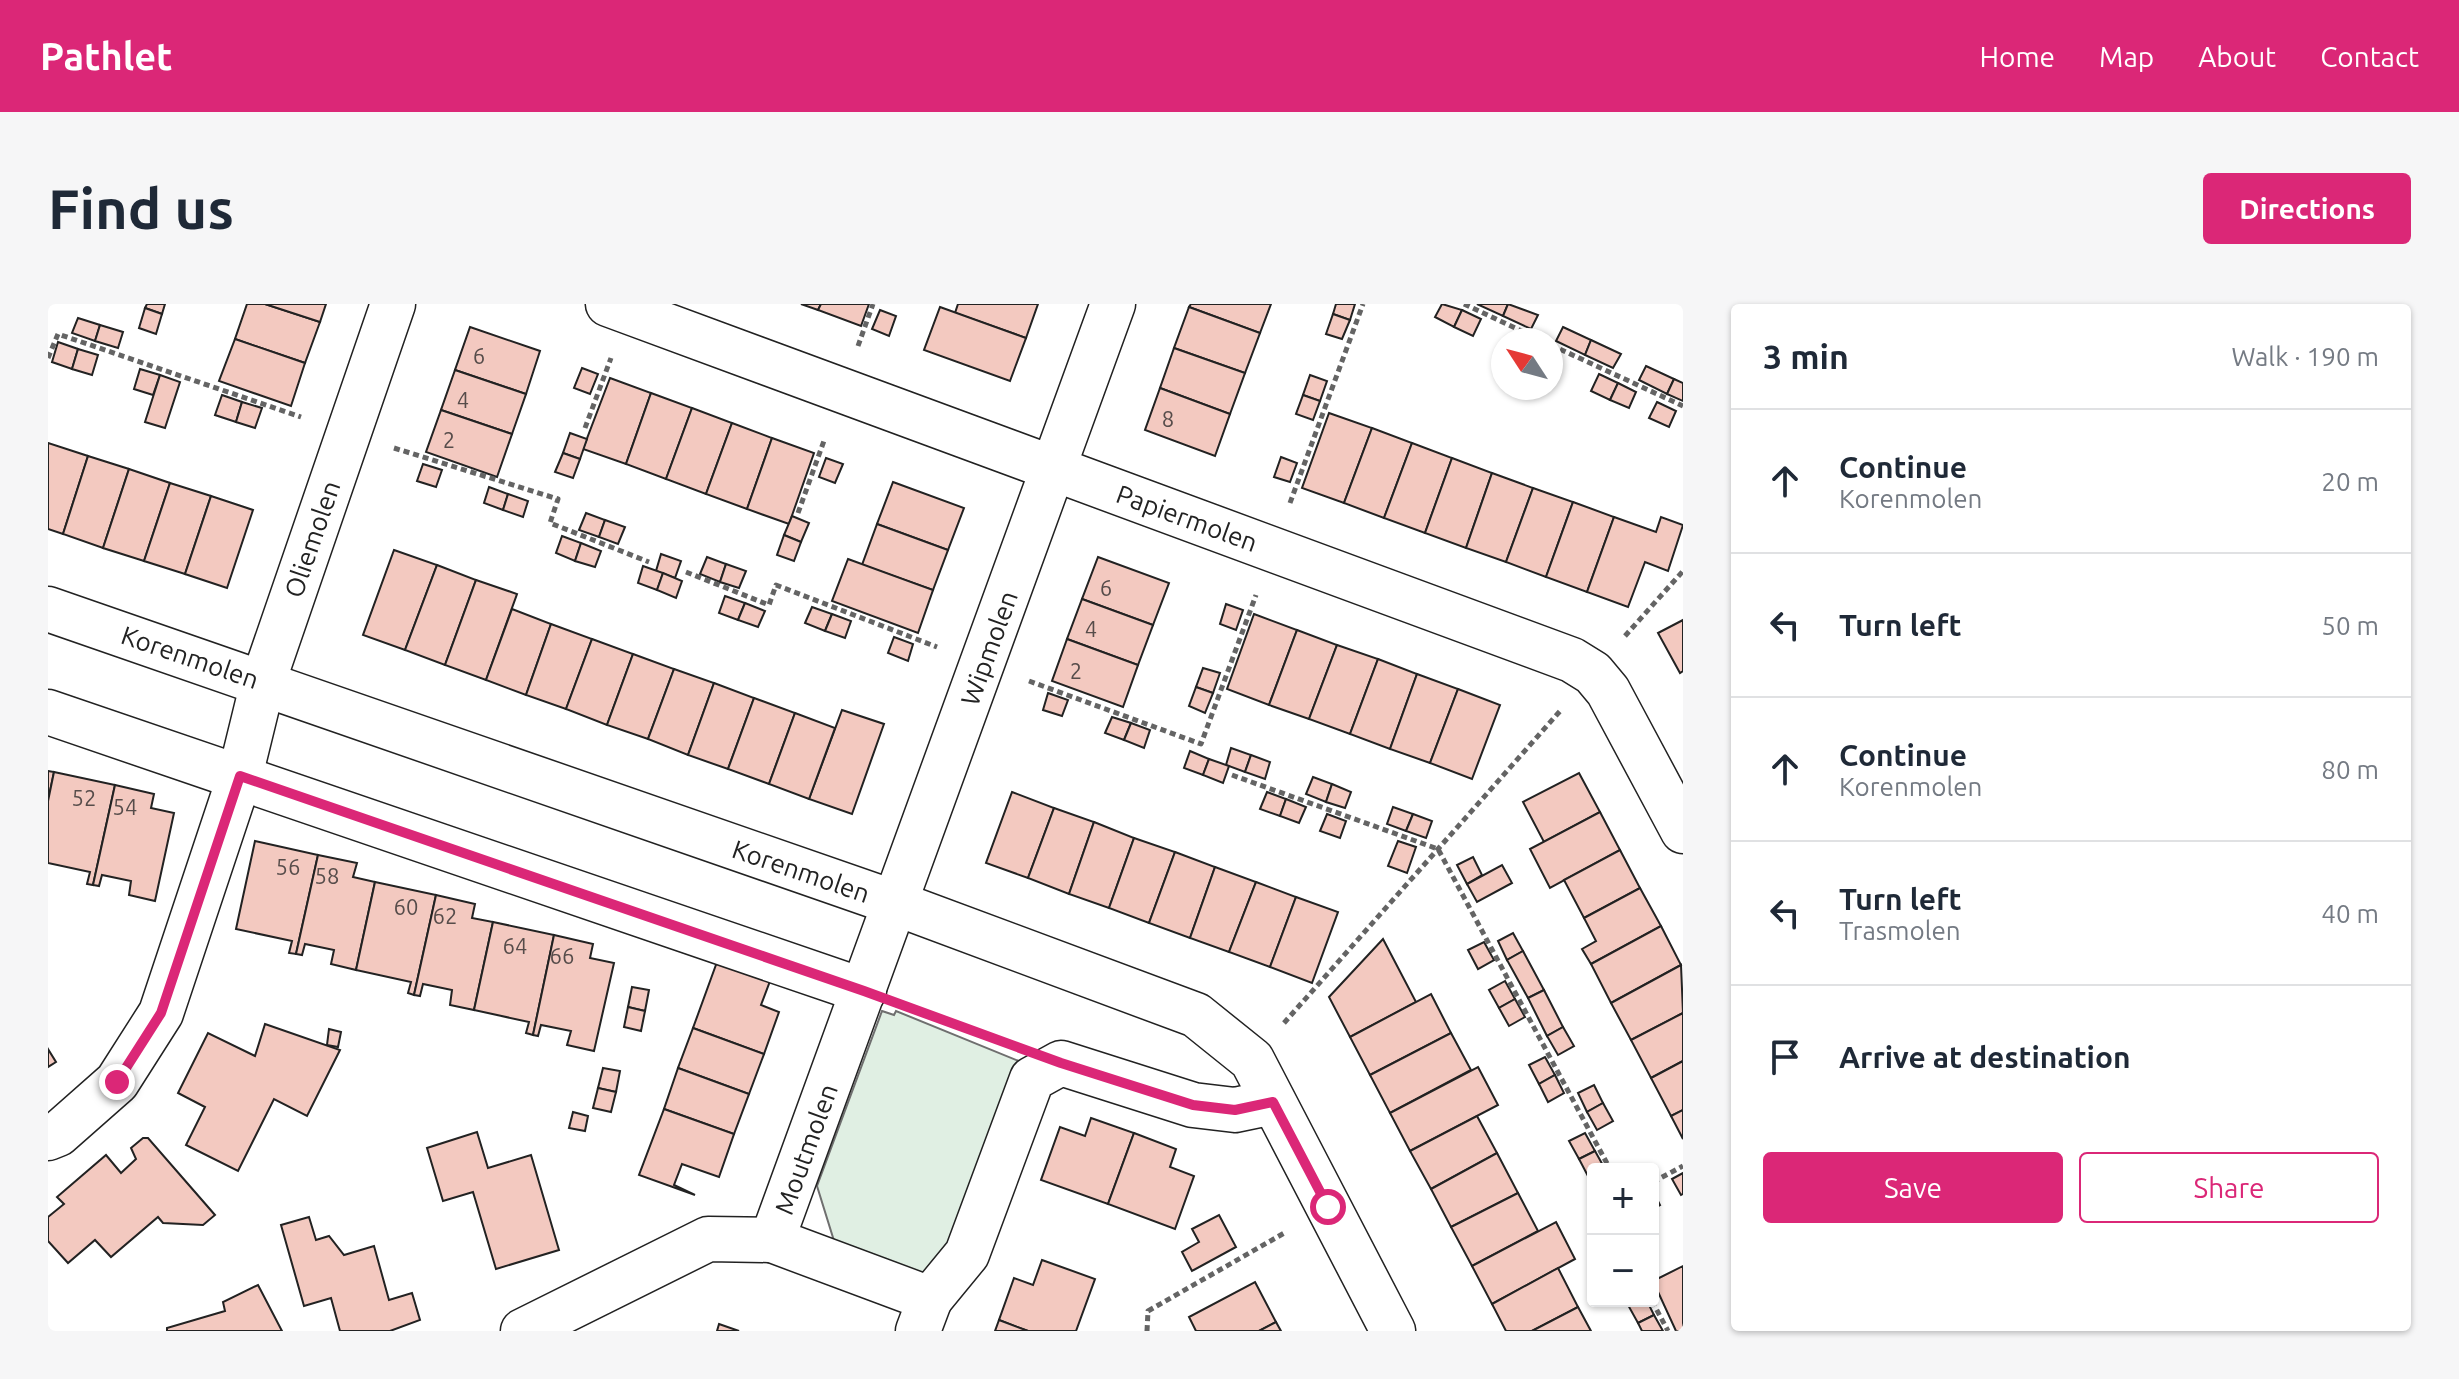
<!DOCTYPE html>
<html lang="en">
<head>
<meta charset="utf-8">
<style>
	:root { --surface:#fff; --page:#f6f6f7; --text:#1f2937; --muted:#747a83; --line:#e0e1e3; --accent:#db2777 }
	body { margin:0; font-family:Ubuntu,sans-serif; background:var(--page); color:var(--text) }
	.controls { position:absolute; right:24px; bottom:24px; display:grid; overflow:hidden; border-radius:8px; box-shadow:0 2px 6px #0004 }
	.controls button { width:72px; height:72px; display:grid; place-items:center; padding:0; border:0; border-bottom:2px solid var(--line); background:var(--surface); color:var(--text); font:40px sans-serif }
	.compass { position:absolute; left:1443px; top:24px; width:72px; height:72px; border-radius:50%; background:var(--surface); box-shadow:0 2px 6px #0004; rotate:306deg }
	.stop { position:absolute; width:24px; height:24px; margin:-18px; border:6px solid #db2777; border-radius:50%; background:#fff }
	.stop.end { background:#db2777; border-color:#fff; box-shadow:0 2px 8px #0008 }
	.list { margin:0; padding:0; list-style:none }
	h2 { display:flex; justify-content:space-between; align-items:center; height:104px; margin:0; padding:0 32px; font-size:34px }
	h2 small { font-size:26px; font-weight:400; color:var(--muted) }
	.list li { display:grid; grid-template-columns:52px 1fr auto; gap:24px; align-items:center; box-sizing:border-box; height:144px; padding:0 32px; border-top:2px solid var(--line) }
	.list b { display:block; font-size:30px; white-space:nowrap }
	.list p { margin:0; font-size:26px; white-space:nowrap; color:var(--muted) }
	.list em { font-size:26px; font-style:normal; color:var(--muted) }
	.actions { display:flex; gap:16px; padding:24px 32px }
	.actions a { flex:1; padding:18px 0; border:2px solid var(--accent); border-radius:8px; text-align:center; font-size:28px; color:var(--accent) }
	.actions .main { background:var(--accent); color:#fff }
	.icon { flex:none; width:44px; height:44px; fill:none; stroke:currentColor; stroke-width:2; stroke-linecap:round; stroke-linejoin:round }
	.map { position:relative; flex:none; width:1635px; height:1027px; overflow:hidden; border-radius:8px }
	header { display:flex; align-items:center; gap:48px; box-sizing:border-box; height:112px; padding:0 40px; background:var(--accent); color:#fff }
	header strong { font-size:38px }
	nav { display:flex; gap:44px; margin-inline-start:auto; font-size:28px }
	.intro { display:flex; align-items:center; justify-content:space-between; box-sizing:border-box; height:192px; padding:0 48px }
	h1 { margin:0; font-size:56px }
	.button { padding:20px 36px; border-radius:8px; background:var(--accent); color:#fff; font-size:28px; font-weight:700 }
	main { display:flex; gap:48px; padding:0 48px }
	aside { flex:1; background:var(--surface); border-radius:8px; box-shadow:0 2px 6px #0004 }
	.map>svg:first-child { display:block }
	.green { fill:#e0efe3; stroke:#6f6f6f; stroke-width:2 }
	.building { fill:#f3c9c0; stroke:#222; stroke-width:2 }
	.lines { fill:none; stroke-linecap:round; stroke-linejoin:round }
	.minor-casing { stroke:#222; stroke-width:47 }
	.path { stroke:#646464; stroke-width:5; stroke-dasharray:6 4; stroke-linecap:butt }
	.minor { stroke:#fff; stroke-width:44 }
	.route { stroke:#db2777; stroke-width:10 }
	.labels { text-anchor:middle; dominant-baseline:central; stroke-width:6; stroke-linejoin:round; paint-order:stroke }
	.number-label { font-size:22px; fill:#564c4a }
	.street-label { font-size:26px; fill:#222; stroke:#fff }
</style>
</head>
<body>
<header>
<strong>Pathlet</strong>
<nav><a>Home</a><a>Map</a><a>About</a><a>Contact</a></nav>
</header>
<div class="intro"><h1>Find us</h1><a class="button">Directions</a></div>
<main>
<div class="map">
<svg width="1635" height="1027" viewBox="0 0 1635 1027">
	<rect width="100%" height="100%" fill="#fff"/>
	<polygon class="green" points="834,707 846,711 848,707 978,760 893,985 787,940 769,882"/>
	<g class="building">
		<polygon points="99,0 117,0 114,10 97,4"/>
		<polygon points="199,0 217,0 272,18 257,59 187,35"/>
		<polygon points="217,0 278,0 272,18"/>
		<polygon points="753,0 773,0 770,6"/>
		<polygon points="773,0 821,0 813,22 770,6"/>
		<polygon points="910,0 990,0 978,34 907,9"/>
		<polygon points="1143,0 1223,0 1212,29 1141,3"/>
		<polygon points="1288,0 1307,0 1302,16 1285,10"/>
		<polygon points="1394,0 1414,6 1406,23 1387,13"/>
		<polygon points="1429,0 1460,0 1455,12"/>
		<polygon points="1460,0 1490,11 1483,25 1455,12"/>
		<polygon points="892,3 978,34 962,77 876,46"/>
		<polygon points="1141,3 1212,29 1197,69 1126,44"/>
		<polygon points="97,4 114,10 108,30 91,24"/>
		<polygon points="832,6 848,12 841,32 824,25"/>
		<polygon points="1414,6 1433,15 1425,32 1406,23"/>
		<polygon points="1285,10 1302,16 1294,35 1278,30"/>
		<polygon points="30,14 52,21 47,37 24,29"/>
		<polygon points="52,21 75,28 70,44 47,37"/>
		<polygon points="422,23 492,47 478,90 407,66"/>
		<polygon points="1515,23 1543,36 1537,51 1508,37"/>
		<polygon points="187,35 257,59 243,102 171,77"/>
		<polygon points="1543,36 1573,50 1565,64 1537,51"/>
		<polygon points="10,38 30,45 24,65 4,58"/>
		<polygon points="1126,44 1197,69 1182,110 1112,84"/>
		<polygon points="30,45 50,51 44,71 24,65"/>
		<polygon points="1503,48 1511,52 1503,67"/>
		<polygon points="1598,62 1626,75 1619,90 1591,76"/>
		<polygon points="534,64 550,70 542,90 526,84"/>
		<polygon points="92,65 112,71 105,91 86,85"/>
		<polygon points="407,66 478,90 464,130 393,106"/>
		<polygon points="1551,70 1570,79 1562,96 1543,87"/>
		<polygon points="112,71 132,78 117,124 97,118"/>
		<polygon points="1262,71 1279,77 1272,97 1255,91"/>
		<polygon points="562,74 603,89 578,160 535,145"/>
		<polygon points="1626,75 1635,79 1635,97 1619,90"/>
		<polygon points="1570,79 1588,88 1581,104 1562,96"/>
		<polygon points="1112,84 1182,110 1167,152 1097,126"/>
		<polygon points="603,89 644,104 618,175 578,160"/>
		<polygon points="174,91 194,98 188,118 167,111"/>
		<polygon points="1255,91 1272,97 1265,116 1248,110"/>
		<polygon points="194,98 214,104 207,124 188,118"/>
		<polygon points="1609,98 1628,107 1621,123 1601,114"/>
		<polygon points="644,104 684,119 658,190 618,175"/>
		<polygon points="393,106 464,130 449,173 378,148"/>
		<polygon points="1281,109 1324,124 1296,199 1254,184"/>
		<polygon points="684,119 724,134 699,205 658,190"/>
		<polygon points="1324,124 1364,139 1336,214 1296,199"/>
		<polygon points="522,129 539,135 532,155 515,149"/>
		<polygon points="724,134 766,149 741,220 699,205"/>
		<polygon points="0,139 40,152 15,230 0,225"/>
		<polygon points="1364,139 1404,154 1377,229 1336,214"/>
		<polygon points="515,149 532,155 525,174 507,168"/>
		<polygon points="40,152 81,165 55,244 15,230"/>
		<polygon points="1233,153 1249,159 1242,178 1226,173"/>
		<polygon points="778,154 795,160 787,179 771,173"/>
		<polygon points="1404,154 1444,169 1418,244 1377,229"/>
		<polygon points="375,160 394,166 388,183 369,177"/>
		<polygon points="81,165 122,179 96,257 55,244"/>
		<polygon points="1444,169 1485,184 1458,258 1418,244"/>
		<polygon points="845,178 916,204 900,246 829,220"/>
		<polygon points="122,179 163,192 137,270 96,257"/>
		<polygon points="441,183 460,190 455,206 436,199"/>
		<polygon points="1485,184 1525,198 1498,273 1458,258"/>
		<polygon points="460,190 480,197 475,213 455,206"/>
		<polygon points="163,192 205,206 179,284 137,270"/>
		<polygon points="1525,198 1566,213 1539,288 1498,273"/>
		<polygon points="538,209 557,216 551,233 531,226"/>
		<polygon points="744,212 761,219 753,238 736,231"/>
		<polygon points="1566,213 1608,228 1613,213 1635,221 1620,267 1597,258 1580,303 1539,288"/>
		<polygon points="557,216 577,223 570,240 551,233"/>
		<polygon points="829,220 900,246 885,286 814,261"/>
		<polygon points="736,231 753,238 746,257 729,251"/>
		<polygon points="514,232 533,239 527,257 508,249"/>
		<polygon points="533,239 553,247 547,263 527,257"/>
		<polygon points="346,246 389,261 357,346 315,331"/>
		<polygon points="613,250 633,257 627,274 608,267"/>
		<polygon points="659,253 678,260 672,278 652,270"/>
		<polygon points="1050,253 1121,279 1105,321 1034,295"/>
		<polygon points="800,255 885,286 870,329 784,297"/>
		<polygon points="678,260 698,267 691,284 672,278"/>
		<polygon points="389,261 428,276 397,361 357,346"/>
		<polygon points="595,262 615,269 609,286 590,279"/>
		<polygon points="615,269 634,277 628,294 609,286"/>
		<polygon points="428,276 469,290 438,376 397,361"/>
		<polygon points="677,292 697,299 690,316 671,309"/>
		<polygon points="1034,295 1105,321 1090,361 1019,335"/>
		<polygon points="697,299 717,307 710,323 690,316"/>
		<polygon points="1178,300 1195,306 1188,326 1172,320"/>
		<polygon points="764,303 784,310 777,327 757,319"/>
		<polygon points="464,305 503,320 478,391 438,376"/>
		<polygon points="784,310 803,317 797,334 777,327"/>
		<polygon points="1206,310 1249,326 1221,401 1179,385"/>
		<polygon points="1635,316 1635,367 1632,369 1610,329"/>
		<polygon points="503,320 544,335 518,405 478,391"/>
		<polygon points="1249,326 1289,341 1261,415 1221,401"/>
		<polygon points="846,333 865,340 860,357 840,349"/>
		<polygon points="544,335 585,350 559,421 518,405"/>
		<polygon points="1019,335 1090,361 1075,403 1004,377"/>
		<polygon points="1289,341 1330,355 1302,430 1261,415"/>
		<polygon points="585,350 626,365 600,435 559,421"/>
		<polygon points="1330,355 1369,370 1342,445 1302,430"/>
		<polygon points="1155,364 1172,369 1165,389 1148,383"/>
		<polygon points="626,365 666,379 640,451 600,435"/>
		<polygon points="1369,370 1410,385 1382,459 1342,445"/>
		<polygon points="666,379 706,394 680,465 640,451"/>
		<polygon points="1148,383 1165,389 1157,409 1141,402"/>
		<polygon points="1410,385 1452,401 1424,475 1382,459"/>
		<polygon points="1000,389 1020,396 1014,412 995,406"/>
		<polygon points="706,394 747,409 721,480 680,465"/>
		<polygon points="794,406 836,420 804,510 761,495"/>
		<polygon points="747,409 787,424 761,495 721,480"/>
		<polygon points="1064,413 1083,419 1076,436 1057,429"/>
		<polygon points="1083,419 1102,426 1096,444 1076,436"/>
		<polygon points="1183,444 1203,451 1197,468 1178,461"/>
		<polygon points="1142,447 1161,455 1155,471 1136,464"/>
		<polygon points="1203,451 1222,458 1217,475 1197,468"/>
		<polygon points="1161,455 1181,462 1175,479 1155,471"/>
		<polygon points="0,467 6,468 0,497"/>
		<polygon points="6,468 67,481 45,581 39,580 42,568 0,559 0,497"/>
		<polygon points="1531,469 1552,508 1496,538 1475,498"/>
		<polygon points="1265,473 1284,480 1278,498 1258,490"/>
		<polygon points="1284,480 1303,488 1297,504 1278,498"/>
		<polygon points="67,481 106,490 103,504 126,509 107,597 81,591 83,577 54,571 51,582 45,581"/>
		<polygon points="964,488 1006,504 980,574 938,559"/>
		<polygon points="1219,488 1238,495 1232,512 1212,505"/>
		<polygon points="1238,495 1258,503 1251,519 1232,512"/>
		<polygon points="1345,503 1365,510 1358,527 1339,520"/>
		<polygon points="1006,504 1046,518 1021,590 980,574"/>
		<polygon points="1552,508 1572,546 1502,584 1482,545"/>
		<polygon points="1279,510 1298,517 1292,534 1272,527"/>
		<polygon points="1365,510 1384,517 1378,534 1358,527"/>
		<polygon points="1046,518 1086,534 1061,604 1021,590"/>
		<polygon points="1086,534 1127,548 1101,619 1061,604"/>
		<polygon points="207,537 270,551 248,650 241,649 244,637 188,625"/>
		<polygon points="1350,537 1368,543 1359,569 1340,562"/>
		<polygon points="1572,546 1592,584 1536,614 1516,576"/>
		<polygon points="1127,548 1167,563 1142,634 1101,619"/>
		<polygon points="270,551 309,559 305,573 327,578 308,666 283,660 286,646 257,640 254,651 248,650"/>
		<polygon points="1425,553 1434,571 1419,580 1409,561"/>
		<polygon points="1454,561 1464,579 1429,598 1419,580"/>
		<polygon points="1167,563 1208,578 1181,648 1142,634"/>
		<polygon points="327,578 388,591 366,691 360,689 363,678 308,666"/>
		<polygon points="1208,578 1248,593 1222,663 1181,648"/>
		<polygon points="1592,584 1613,622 1543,660 1534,645 1548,637 1536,614"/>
		<polygon points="388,591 427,600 424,614 445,618 426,706 402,701 404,686 375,680 372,692 366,691"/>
		<polygon points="1248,593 1290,608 1264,679 1222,663"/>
		<polygon points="445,618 506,631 485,731 478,729 481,718 426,706"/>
		<polygon points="1613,622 1633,661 1563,699 1543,660"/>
		<polygon points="1465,629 1475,647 1459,656 1450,637"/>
		<polygon points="506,631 545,640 542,654 566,659 546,747 519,741 523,727 493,721 490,732 485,731"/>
		<polygon points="1335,635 1368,698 1302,733 1281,693"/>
		<polygon points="1436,638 1446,656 1430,665 1420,646"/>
		<polygon points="1475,647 1496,686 1480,694 1459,656"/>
		<polygon points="669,658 722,677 713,701 731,708 716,750 645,724"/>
		<polygon points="1633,661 1635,709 1583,736 1563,699"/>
		<polygon points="1457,677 1467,695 1451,704 1441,686"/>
		<polygon points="584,683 601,686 597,707 580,703"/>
		<polygon points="1496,686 1515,723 1499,732 1480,694"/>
		<polygon points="1383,690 1403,729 1322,771 1302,733"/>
		<polygon points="1467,695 1477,713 1461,722 1451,704"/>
		<polygon points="580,703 597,707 593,727 576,723"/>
		<polygon points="1635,709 1635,757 1603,774 1583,736"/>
		<polygon points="217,720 292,746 259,812 226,795 190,867 138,841 157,803 130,789 160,729 207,752"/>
		<polygon points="1515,723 1526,742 1510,751 1499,732"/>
		<polygon points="645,724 716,750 701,790 630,764"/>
		<polygon points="281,725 293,728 290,743 279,741"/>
		<polygon points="1403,729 1423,766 1342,809 1322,771"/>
		<polygon points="0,745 8,758 0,763"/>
		<polygon points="1497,753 1507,771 1491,780 1481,761"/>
		<polygon points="1635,757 1635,806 1623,812 1603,774"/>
		<polygon points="1430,763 1450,801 1362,847 1342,809"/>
		<polygon points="555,764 572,767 568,788 550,784"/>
		<polygon points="630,764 701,790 686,830 616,805"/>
		<polygon points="1507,771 1516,789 1500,798 1491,780"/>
		<polygon points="1546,781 1555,799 1539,808 1530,789"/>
		<polygon points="550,784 568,788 563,808 545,804"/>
		<polygon points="1555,799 1565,817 1549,826 1539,808"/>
		<polygon points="616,805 686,830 671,873 634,860 626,881 647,891 591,871"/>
		<polygon points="1635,806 1635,835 1623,812"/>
		<polygon points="525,808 540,812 537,827 521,824"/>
		<polygon points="1429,812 1449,849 1383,885 1362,847"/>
		<polygon points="1043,814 1086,829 1060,900 993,876 1012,823 1037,832"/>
		<polygon points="429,828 440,864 483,851 511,946 448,965 425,888 395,897 379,844"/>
		<polygon points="1086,829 1128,845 1122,863 1146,872 1127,925 1060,900"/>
		<polygon points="1537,829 1547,847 1531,855 1521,837"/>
		<polygon points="95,834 100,834 167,911 155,921 115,919 110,913 63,953 47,936 20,959 0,937 0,913 16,900 9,893 58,851 73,869 88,855 83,844"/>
		<polygon points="1547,847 1557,865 1545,865 1545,871 1541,874 1531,855"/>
		<polygon points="1449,849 1470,889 1403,923 1383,885"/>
		<polygon points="1635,869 1635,890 1633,891 1624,875"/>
		<polygon points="1605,887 1612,901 1605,905"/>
		<polygon points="1470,889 1490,927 1424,962 1403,923"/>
		<polygon points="1171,911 1188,943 1144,967 1134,948 1151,938 1144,925"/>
		<polygon points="261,913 268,936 281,932 296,951 326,942 341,996 364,989 372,1016 342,1027 292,1027 283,994 256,1002 233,921"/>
		<polygon points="1508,918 1527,955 1444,1000 1424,962"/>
		<polygon points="994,956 1047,975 1028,1027 980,1027 951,1016 966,974 985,981"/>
		<polygon points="1635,962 1635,1027 1628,1027 1605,977"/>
		<polygon points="1510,964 1530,1003 1484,1027 1458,1027 1444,1000"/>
		<polygon points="1207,978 1228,1018 1211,1027 1148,1027 1141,1013"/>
		<polygon points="210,981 234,1027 119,1027 119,1024 177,1007 175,998"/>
		<polygon points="1588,997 1599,997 1606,1011 1590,1019 1580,1001"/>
		<polygon points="1530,1003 1543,1027 1484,1027"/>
		<polygon points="1606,1011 1615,1027 1594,1027 1590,1019"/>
		<polygon points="951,1016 980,1027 947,1027"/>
		<polygon points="1228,1018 1233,1027 1211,1027"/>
		<polygon points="671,1020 691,1027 669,1027"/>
	</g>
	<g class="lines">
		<defs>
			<g id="minor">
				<polyline points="560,0 1524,356 1545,369 1560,387 1635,527"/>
				<polyline points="0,305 847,599 1148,711 1204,756 1345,1027"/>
				<polyline points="0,408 816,687"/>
				<polyline points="0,834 10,830 69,778 113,709 192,472 215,378 345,0"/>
				<polyline points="882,995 919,950 984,775 1013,759 1145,801 1187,806 1225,798"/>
				<polyline points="475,1027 660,935 724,936"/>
				<polyline points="870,1027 882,995 724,936 1065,0"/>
			</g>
		</defs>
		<use href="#minor" class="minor-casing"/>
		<g class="path">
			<polyline points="1416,0 1493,36"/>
			<polyline points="1503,41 1635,102"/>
			<polyline points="810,42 825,0"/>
			<polyline points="0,54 10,30 253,113"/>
			<polyline points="537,124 563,54"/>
			<polyline points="346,144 510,195 502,219 601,258"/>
			<polyline points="1242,199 1315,0"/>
			<polyline points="750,209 777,134"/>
			<polyline points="638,268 721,301 728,281 889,343"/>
			<polyline points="1577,332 1635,267"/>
			<polyline points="981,377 1153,440 1208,291"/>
			<polyline points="1184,471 1390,545 1562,865"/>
			<polyline points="860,703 952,737"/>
			<polyline points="1236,719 1513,406"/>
			<polyline points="1605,878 1635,862"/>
			<polyline points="1604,997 1620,1027"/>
			<polyline points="1099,1027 1100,1007 1238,928"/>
		</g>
		<use href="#minor" class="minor"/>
	</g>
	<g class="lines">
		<polyline class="route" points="69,778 113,709 192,472 816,687 1013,759 1145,801 1187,806 1225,798 1280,903"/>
	</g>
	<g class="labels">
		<g class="number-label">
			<text x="431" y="51">6</text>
			<text x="415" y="95">4</text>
			<text x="1120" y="114">8</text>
			<text x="401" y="135">2</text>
			<text x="1058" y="283">6</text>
			<text x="1043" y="324">4</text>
			<text x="1028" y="366">2</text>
			<text x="36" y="493">52</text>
			<text x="77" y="502">54</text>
			<text x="240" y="562">56</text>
			<text x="279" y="571">58</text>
			<text x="358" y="602">60</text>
			<text x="397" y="611">62</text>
			<text x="467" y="641">64</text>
			<text x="514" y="651">66</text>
		</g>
		<g class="street-label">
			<text transform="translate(1139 214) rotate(20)">Papiermolen</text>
			<text transform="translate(264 235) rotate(-71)">Oliemolen</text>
			<text transform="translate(941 344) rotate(-70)">Wipmolen</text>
			<text transform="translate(142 353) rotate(19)">Korenmolen</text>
			<text transform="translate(753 567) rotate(19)">Korenmolen</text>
			<text transform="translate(758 845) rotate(-70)">Moutmolen</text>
		</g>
	</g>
</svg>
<div class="controls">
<button>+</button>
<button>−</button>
</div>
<svg class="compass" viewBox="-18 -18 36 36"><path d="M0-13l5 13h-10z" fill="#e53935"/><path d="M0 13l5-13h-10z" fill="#747a83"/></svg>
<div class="stop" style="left:1280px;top:903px"></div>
<div class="stop end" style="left:69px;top:778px"></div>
</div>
<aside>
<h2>3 min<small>Walk · 190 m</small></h2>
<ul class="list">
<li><svg class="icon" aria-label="ahead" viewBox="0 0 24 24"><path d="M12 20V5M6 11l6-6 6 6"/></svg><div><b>Continue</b><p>Korenmolen</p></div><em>20 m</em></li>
<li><svg class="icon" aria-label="left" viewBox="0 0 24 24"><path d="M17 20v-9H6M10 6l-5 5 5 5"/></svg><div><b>Turn left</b></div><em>50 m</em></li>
<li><svg class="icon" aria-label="ahead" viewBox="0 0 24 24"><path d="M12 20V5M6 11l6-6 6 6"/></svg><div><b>Continue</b><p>Korenmolen</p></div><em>80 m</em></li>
<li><svg class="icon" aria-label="left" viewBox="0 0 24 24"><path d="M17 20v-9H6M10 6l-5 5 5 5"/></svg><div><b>Turn left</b><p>Trasmolen</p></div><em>40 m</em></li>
<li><svg class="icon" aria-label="arrive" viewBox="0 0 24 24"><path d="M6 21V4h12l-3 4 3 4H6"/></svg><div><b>Arrive at destination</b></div></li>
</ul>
<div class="actions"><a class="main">Save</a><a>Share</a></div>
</aside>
</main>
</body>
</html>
